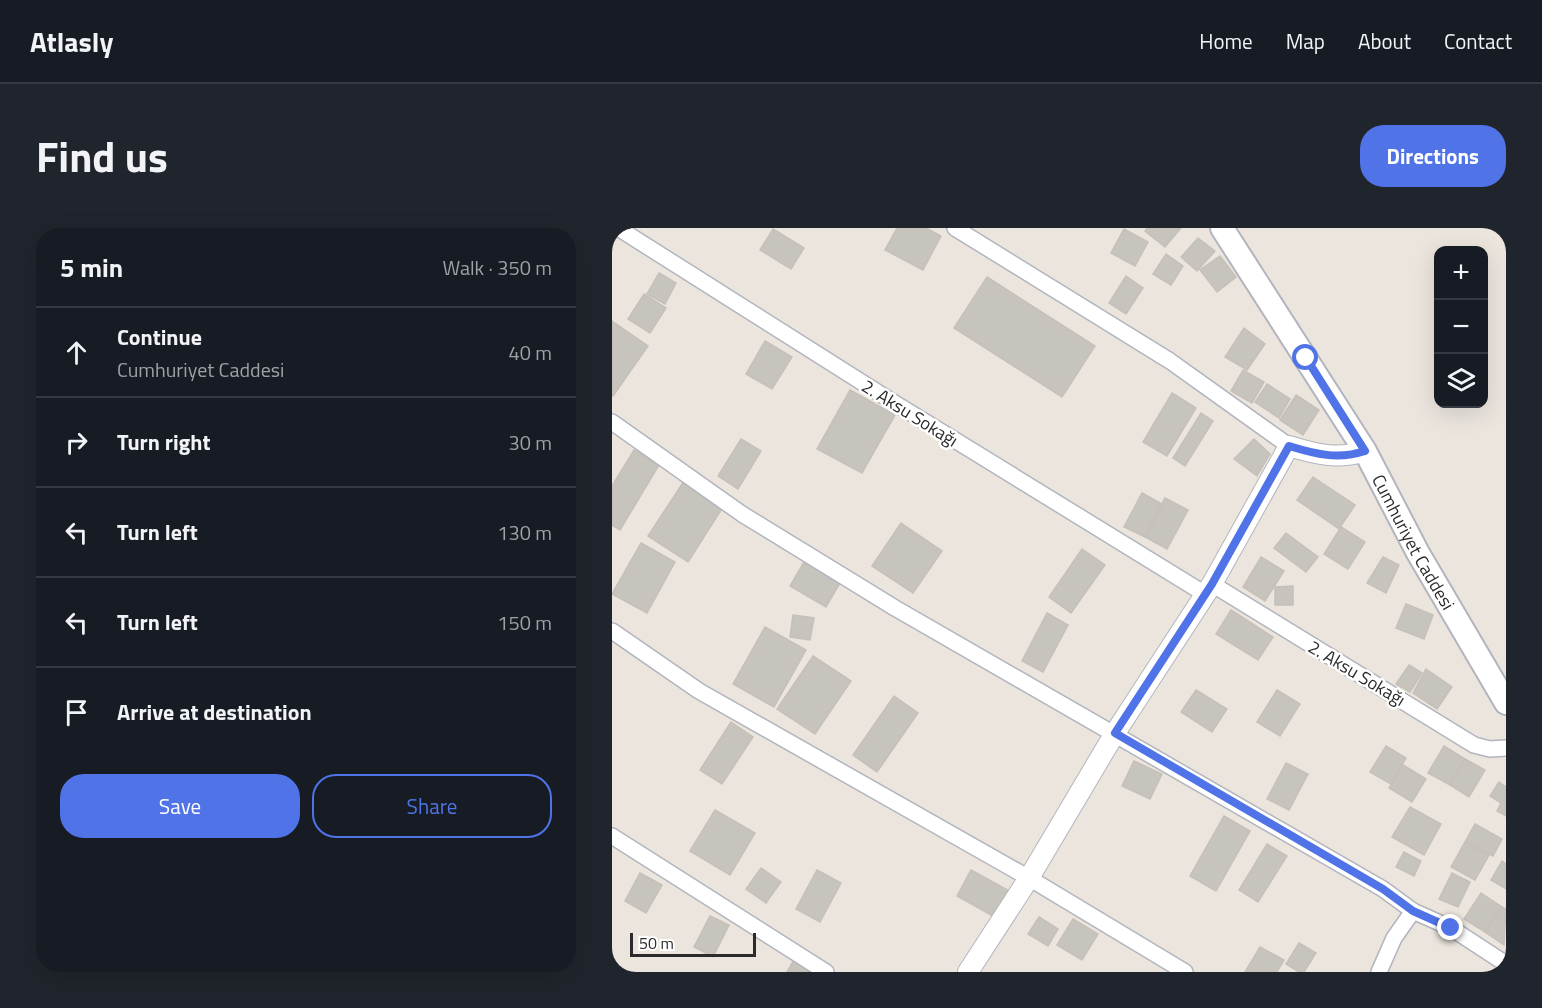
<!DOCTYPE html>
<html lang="en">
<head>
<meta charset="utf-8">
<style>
	:root { --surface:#171b24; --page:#20242c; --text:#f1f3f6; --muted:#9ea1a6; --line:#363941; --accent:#5074e7 }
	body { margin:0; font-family:"Titillium Web",sans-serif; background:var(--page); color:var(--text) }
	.controls { position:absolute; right:18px; top:18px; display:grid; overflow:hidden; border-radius:12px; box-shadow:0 6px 24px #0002 }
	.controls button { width:54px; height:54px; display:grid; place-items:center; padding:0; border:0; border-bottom:2px solid var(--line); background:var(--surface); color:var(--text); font:30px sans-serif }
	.scale { position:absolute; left:18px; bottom:15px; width:126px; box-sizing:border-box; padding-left:6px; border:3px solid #2b2b2b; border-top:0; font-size:16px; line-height:21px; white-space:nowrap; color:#2b2b2b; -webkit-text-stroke:4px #fff; paint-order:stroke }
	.stop { position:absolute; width:18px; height:18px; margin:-14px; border:4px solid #5074e7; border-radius:50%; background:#fff }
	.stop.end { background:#5074e7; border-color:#fff; box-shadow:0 2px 6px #0008 }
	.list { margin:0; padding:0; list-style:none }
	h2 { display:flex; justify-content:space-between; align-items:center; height:78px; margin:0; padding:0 24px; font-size:26px }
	h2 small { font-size:20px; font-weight:400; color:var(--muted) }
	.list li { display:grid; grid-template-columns:39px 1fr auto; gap:18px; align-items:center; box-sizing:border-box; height:90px; padding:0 24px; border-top:2px solid var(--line) }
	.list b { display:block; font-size:22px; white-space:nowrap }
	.list p { margin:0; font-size:20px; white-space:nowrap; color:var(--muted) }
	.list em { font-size:20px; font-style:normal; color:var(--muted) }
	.actions { display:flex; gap:12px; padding:18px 24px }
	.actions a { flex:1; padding:14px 0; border:2px solid var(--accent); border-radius:24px; text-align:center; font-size:21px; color:var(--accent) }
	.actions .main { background:var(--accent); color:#fff }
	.icon { flex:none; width:33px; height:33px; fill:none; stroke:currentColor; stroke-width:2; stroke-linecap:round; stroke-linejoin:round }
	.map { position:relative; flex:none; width:894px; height:744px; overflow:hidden; border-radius:24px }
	header { display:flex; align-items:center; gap:36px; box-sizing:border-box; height:84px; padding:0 30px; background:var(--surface); border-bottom:2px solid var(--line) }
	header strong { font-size:28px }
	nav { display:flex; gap:33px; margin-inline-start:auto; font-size:21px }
	.intro { display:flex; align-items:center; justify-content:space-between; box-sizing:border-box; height:144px; padding:0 36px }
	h1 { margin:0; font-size:42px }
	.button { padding:15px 27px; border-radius:24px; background:var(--accent); color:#fff; font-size:21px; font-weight:700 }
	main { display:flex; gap:36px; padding:0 36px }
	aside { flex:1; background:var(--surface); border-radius:24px; box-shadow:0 6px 24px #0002 }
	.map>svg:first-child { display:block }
	.building { fill:#c7c3bd; stroke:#c6c0b8; stroke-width:1.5 }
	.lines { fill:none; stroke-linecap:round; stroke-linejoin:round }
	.minor-casing { stroke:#b2b5bd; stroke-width:18 }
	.tertiary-casing { stroke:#b2b5bd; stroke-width:22 }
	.secondary-casing { stroke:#b2b5bd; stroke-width:26 }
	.minor { stroke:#fff; stroke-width:15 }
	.tertiary { stroke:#fff; stroke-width:20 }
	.secondary { stroke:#fff; stroke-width:22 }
	.route { stroke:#5074e7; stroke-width:8 }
	.labels { text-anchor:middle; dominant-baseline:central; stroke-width:5; stroke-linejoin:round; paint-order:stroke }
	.street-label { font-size:18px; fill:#2b2b2b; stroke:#fff }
</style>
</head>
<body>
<header>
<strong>Atlasly</strong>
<nav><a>Home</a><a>Map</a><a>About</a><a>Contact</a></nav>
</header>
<div class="intro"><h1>Find us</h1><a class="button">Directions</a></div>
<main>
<aside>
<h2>5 min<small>Walk · 350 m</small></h2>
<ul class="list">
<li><svg class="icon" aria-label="ahead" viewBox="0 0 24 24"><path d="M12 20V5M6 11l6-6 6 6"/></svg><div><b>Continue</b><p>Cumhuriyet Caddesi</p></div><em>40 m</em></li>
<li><svg class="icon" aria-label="right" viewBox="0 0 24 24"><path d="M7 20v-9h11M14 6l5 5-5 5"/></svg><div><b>Turn right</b></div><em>30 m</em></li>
<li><svg class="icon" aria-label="left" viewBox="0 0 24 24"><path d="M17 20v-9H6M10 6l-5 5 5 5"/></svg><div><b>Turn left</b></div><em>130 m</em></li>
<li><svg class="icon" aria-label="left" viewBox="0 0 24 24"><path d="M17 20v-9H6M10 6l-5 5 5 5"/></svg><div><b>Turn left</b></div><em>150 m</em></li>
<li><svg class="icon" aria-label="arrive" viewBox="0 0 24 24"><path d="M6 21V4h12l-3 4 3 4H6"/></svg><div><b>Arrive at destination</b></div></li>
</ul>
<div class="actions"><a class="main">Save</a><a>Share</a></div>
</aside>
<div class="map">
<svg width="894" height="744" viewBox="0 0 894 744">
	<rect width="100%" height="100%" fill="#ebe5de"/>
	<g class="building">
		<polygon points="285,0 314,0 329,8 311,42 273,22"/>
		<polygon points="535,0 569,0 553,19 533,3"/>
		<polygon points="161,1 192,20 179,41 148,22"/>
		<polygon points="512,1 536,14 523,38 499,25"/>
		<polygon points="586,10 603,23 585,43 569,29"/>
		<polygon points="554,26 571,38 559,57 541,46"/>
		<polygon points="608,28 624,49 605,64 588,42"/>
		<polygon points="47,45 64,55 53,76 35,66"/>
		<polygon points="514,48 531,60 514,86 497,75"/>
		<polygon points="375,49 483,118 450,169 342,100"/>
		<polygon points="32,66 54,80 38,105 16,91"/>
		<polygon points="0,93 36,118 1,168 0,167"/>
		<polygon points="632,100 653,116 635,142 613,129"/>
		<polygon points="153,113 180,129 160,161 134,146"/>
		<polygon points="631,142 652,154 640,175 619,163"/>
		<polygon points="655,156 678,171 667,190 643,174"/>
		<polygon points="238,162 283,187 250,245 205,221"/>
		<polygon points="560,165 584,180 555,228 531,214"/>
		<polygon points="684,167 707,182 691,207 668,192"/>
		<polygon points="589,185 601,193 573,238 561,230"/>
		<polygon points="129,211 149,223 126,261 106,248"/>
		<polygon points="642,211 658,226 645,248 622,231"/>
		<polygon points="22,222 47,237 8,302 0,297 0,258"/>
		<polygon points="701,249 743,277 727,301 685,272"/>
		<polygon points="72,253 111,279 76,334 36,308"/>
		<polygon points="530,265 550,276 533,309 512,299"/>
		<polygon points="553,270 576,282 555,321 533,309"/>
		<polygon points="289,295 330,323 301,365 260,338"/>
		<polygon points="729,299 753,314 736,341 712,326"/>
		<polygon points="674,305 706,329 694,344 662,320"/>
		<polygon points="29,315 63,334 35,385 0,366"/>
		<polygon points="470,321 493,337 459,385 437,369"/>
		<polygon points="649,329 672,343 653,373 631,359"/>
		<polygon points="771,329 787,337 774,365 755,355"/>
		<polygon points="192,334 228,355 214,379 178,358"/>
		<polygon points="681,358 681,377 663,377 663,359"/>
		<polygon points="794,376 821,387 812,411 784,400"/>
		<polygon points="619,382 661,409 646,432 604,406"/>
		<polygon points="435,385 456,397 431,444 410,433"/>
		<polygon points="181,387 202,390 198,412 178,409"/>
		<polygon points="153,399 194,422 162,479 121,456"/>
		<polygon points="201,428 239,453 203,506 165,481"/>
		<polygon points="797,437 810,445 798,464 784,456"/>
		<polygon points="814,441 840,459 825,481 801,465"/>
		<polygon points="584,462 615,481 600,504 569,484"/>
		<polygon points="665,462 688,476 668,508 645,494"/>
		<polygon points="282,468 306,485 265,544 241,527"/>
		<polygon points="119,494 141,509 110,556 88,542"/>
		<polygon points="774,518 794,530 779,556 758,544"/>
		<polygon points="832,518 853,531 838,557 816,545"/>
		<polygon points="853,531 873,542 857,569 838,557"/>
		<polygon points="522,533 550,546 538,571 510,558"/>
		<polygon points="674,535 696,546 677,582 655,571"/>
		<polygon points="791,537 814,551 800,574 777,560"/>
		<polygon points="887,554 894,559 894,588 885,583 889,575 878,568"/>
		<polygon points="798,579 829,596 812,627 780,609"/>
		<polygon points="103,582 143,605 118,647 78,623"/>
		<polygon points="612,588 638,603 604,663 578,648"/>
		<polygon points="863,596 890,611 881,628 853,614"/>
		<polygon points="853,614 877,627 863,652 839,639"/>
		<polygon points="655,616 675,628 646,674 627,662"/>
		<polygon points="792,624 809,633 802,648 784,639"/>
		<polygon points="890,633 894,636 894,661 879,652"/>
		<polygon points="149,640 169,654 154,675 134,661"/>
		<polygon points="205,642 229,655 208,694 184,681"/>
		<polygon points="359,642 401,665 386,691 345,668"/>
		<polygon points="28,645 50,657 34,685 13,673"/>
		<polygon points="840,645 858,654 846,679 827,671"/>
		<polygon points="869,665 890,679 873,704 852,691"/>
		<polygon points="890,679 894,681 892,717 873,704"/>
		<polygon points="98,688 117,697 101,729 82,719"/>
		<polygon points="427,689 446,701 436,718 416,706"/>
		<polygon points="461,691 486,706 470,732 445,717"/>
		<polygon points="687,715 704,725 692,744 687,744 674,736"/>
		<polygon points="648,719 672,732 665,744 633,744"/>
		<polygon points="183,730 205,744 175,744"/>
	</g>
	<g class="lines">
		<defs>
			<g id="minor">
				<polyline points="6,0 281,174 593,366"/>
				<polyline points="343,0 558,133 677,218"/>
				<polyline points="0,194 130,286 283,380 771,661 801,683 839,700 894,736"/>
				<polyline points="600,356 862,517 878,521 894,520"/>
				<polyline points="0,403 87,463 417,650 573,744"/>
				<polyline points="0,608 214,744"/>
				<polyline points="767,744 782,710 801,683"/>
			</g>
			<path id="tertiary" d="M356,744L417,650L503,505L600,356L677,218C703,226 726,232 753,223"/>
			<g id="secondary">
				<path id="s1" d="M610,0L753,223L806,325L894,475"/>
			</g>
		</defs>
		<use href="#minor" class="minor-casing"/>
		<use href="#tertiary" class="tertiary-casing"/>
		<use href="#secondary" class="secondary-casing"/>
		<use href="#minor" class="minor"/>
		<use href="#tertiary" class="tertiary"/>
		<use href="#secondary" class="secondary"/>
	</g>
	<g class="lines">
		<path class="route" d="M694,130L753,223C726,232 703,226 677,218L600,356L503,505L771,661L801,683L839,700"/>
	</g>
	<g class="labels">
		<g class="street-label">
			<text transform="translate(298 185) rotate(32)">2. Aksu Sokağı</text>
			<text stroke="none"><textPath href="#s1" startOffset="368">Cumhuriyet Caddesi</textPath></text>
			<text transform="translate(745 445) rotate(31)">2. Aksu Sokağı</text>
		</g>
	</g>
</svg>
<div class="controls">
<button>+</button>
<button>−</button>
<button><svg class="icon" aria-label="layers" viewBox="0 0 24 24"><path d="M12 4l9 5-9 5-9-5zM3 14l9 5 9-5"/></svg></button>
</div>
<div class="scale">50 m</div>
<div class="stop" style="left:694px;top:130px"></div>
<div class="stop end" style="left:839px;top:700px"></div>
</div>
</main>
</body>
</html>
